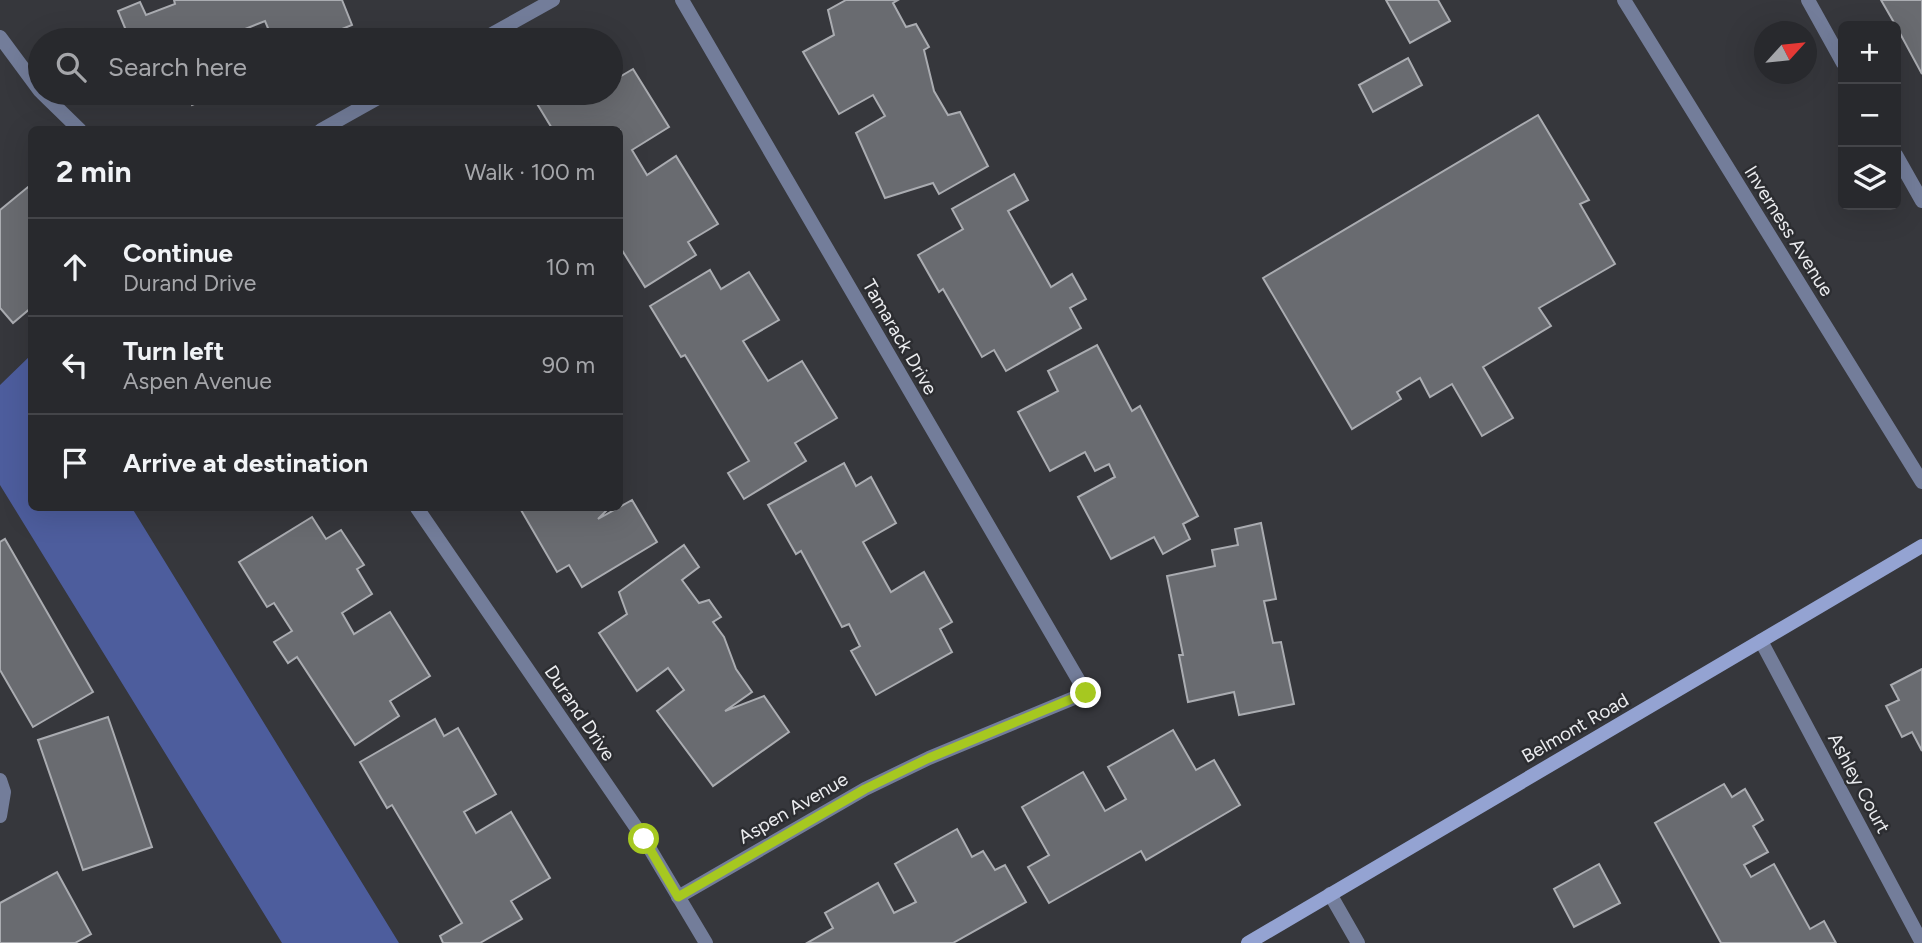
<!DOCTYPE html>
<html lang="en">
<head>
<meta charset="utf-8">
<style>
	:root { --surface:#28292d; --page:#303135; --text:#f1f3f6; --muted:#a5a6aa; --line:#444549 }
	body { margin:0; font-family:Figtree,sans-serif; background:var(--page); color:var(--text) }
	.controls { position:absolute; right:21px; top:21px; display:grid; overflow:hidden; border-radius:10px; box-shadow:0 7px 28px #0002 }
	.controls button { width:63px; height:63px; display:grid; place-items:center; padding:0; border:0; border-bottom:2px solid var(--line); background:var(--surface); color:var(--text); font:35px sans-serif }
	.compass { position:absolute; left:1754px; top:21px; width:63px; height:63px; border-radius:50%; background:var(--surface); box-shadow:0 7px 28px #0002; rotate:63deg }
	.stop { position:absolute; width:21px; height:21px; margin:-16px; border:5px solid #a6c820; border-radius:50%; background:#fff }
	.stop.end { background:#a6c820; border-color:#fff; box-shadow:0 2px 7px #0008 }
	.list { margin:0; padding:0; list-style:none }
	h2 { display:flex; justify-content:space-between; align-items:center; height:91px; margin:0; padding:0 28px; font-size:30px }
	h2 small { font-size:23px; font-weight:400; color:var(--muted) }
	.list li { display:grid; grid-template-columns:46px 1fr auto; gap:21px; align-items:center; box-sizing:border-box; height:98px; padding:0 28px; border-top:2px solid var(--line) }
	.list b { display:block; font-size:26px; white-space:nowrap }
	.list p { margin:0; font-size:23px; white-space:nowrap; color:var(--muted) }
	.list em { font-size:23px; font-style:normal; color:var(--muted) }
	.icon { flex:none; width:38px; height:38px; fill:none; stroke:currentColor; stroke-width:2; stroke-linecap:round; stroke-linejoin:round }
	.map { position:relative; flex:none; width:1922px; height:943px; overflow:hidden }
	.search { position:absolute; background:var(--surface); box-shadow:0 7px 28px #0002; left:28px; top:28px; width:595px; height:77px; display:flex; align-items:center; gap:18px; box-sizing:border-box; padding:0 24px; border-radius:38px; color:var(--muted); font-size:26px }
	.panel { position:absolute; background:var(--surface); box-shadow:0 7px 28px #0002; left:28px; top:126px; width:595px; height:385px; border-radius:10px }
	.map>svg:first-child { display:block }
	.forest { fill:#4d5d9d }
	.building { fill:#696b70; stroke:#aaacb1; stroke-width:2 }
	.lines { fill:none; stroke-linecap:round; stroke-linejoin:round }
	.lane { stroke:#737d9a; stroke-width:14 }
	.street { stroke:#737d9a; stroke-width:14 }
	.secondary { stroke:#94a3d2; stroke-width:14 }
	.route { stroke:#a6c820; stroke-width:9 }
	.labels { text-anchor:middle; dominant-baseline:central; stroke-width:5; stroke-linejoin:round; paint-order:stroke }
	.street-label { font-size:19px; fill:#ebecef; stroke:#2c2d31 }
</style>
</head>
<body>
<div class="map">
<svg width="1922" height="943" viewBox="0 0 1922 943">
	<rect width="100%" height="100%" fill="#36373c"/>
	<polygon class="forest" points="31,355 32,508 132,508 399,943 282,943 0,485 0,385"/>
	<g class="building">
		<polygon points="174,0 342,0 352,25 315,40 273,40 265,21 240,31 244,40 130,40 118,11 140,2 146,15 175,4"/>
		<polygon points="846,0 898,0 893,3 906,27 916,24 929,47 924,50 934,91 948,115 960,112 988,166 939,194 933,183 885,198 856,133 885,116 873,95 839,114 803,52 834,35 828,10"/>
		<polygon points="1386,0 1438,0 1450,21 1410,43"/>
		<polygon points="1881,0 1922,0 1922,74 1896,26"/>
		<polygon points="1408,58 1422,85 1373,112 1359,85"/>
		<polygon points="633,69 669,127 632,150 647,175 676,156 718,224 688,242 696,255 645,287 620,247 620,130 553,130 536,102 551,93 611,93 611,82"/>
		<polygon points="187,93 222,93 192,105"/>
		<polygon points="1538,115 1589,200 1580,204 1615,264 1539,308 1551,326 1483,367 1513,418 1482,436 1452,384 1430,397 1420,378 1397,392 1401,399 1352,429 1263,278"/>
		<polygon points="1014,174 1028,200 1008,211 1051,287 1072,274 1086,299 1070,308 1081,328 1006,371 994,350 982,357 943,289 939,292 918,255 963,229 952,209"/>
		<polygon points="28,187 32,191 32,307 13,323 0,308 0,210"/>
		<polygon points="710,270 721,289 749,272 779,320 743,341 768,381 802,361 837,418 795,443 806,461 744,499 728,473 749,461 685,355 681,357 650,306"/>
		<polygon points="1097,345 1132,411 1140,406 1198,516 1183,524 1190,539 1163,554 1154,537 1111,559 1078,497 1115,477 1109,464 1095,471 1085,452 1050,471 1018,412 1058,391 1048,371"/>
		<polygon points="844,463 856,486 871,477 896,523 863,542 891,592 924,572 952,622 940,629 952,652 876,695 851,651 860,646 849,624 842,627 801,551 796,554 768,505"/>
		<polygon points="632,500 657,542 582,587 569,565 557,572 521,510 526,508 609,508 598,519"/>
		<polygon points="312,517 326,539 341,530 364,565 357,569 372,594 342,613 354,634 390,612 430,676 390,701 399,716 355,745 297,657 288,663 274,642 292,631 274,603 267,607 239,562"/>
		<polygon points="1261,523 1276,599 1264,601 1273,643 1281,642 1294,704 1239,715 1234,692 1188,702 1179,655 1183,655 1167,576 1215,566 1212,550 1238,545 1235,529"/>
		<polygon points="5,539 93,692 33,727 0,670 0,542"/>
		<polygon points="684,545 699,567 682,580 699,603 709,600 721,617 713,622 724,637 736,669 752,692 725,711 764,696 789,732 713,786 657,711 684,690 668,668 637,691 599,633 627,614 619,592"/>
		<polygon points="1922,669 1922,751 1912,732 1902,737 1886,706 1899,700 1891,685"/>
		<polygon points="108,717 152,847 83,870 38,740"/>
		<polygon points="435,719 444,736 458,728 496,794 464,812 476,833 511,812 550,878 511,901 522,919 480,943 443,943 440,936 462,923 392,805 387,808 360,762"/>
		<polygon points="1173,730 1196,770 1214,760 1240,805 1146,860 1141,851 1049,903 1028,867 1049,855 1022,807 1083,772 1105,811 1126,799 1108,767"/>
		<polygon points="1724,784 1732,797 1745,789 1763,820 1753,826 1768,852 1744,865 1751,877 1774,864 1810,929 1824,921 1836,943 1721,943 1655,823"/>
		<polygon points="957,829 972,857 983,851 995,870 1005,865 1026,902 953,943 807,943 833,928 825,913 878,883 894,913 916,902 895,864"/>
		<polygon points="1599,864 1620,903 1574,927 1554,889"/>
		<polygon points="57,872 91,934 75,943 0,943 0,903"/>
	</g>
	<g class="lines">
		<g class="lane">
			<polyline points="1808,0 1843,63"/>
			<polyline points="1896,155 1922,201"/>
		</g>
		<g class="street">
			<polyline points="1624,0 1922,482"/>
			<polyline points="0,37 40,91"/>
			<polyline points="481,40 553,0"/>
			<polyline points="42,93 80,130"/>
			<polyline points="321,130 387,93"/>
			<polyline points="417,508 644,839 706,943"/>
			<polyline points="1761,641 1922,943"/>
			<polyline points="0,780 4,792 0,816"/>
			<polyline points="1330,894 1358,943"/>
			<polyline points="678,897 865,789 929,758 1086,693 682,0"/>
		</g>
		<polyline class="secondary" points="1248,943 1922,546"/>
	</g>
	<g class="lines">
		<polyline class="route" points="644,839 678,897 865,789 929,758 1086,693"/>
	</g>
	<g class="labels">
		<g class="street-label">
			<text transform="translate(1789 231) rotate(58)">Inverness Avenue</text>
			<text transform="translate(900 337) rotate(60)">Tamarack Drive</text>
			<text transform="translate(580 713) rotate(56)">Durand Drive</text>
			<text transform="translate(1575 728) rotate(-30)">Belmont Road</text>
			<text transform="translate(1859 783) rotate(62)">Ashley Court</text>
			<text transform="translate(793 808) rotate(-30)">Aspen Avenue</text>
		</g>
	</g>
</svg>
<div class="controls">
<button>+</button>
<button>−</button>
<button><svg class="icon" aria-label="layers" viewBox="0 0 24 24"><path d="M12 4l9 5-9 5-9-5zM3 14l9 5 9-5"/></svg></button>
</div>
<svg class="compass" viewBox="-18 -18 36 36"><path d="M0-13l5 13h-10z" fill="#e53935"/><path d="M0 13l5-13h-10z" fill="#a5a6aa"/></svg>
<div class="stop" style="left:644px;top:839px"></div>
<div class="stop end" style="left:1086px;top:693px"></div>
<div class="search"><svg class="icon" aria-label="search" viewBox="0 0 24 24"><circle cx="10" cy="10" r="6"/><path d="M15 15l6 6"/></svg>Search here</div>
<section class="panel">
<h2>2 min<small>Walk · 100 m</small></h2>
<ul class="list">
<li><svg class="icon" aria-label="ahead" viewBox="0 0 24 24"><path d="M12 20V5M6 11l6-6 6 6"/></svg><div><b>Continue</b><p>Durand Drive</p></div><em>10 m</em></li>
<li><svg class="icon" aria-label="left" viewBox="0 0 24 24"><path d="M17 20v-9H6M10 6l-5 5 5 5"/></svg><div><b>Turn left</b><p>Aspen Avenue</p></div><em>90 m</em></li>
<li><svg class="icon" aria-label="arrive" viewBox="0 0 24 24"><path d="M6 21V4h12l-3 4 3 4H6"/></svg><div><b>Arrive at destination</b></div></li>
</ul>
</section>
</div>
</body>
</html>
